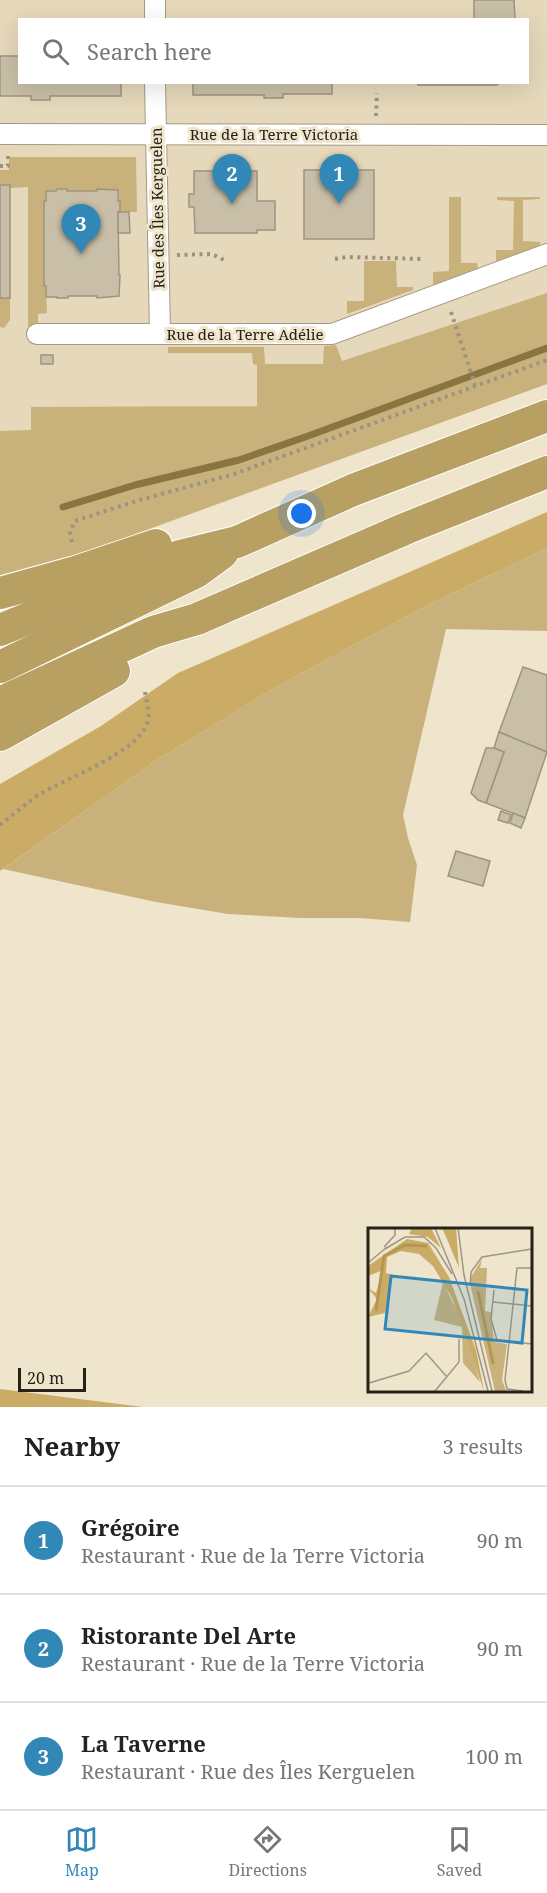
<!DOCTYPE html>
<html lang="en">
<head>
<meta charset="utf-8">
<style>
	:root { --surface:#fff; --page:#f6f6f6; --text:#222; --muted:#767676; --line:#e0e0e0; --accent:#3188b7 }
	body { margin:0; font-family:"Noto Serif",serif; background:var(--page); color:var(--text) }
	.scale { position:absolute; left:18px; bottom:15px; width:68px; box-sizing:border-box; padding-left:6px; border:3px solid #262219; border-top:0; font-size:16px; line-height:21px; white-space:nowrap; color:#262219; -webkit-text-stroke:4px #efe4cc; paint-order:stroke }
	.you { position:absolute; left:302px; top:514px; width:21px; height:21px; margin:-15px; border:4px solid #fff; border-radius:50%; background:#1a73e8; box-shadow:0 0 0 9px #1a73e833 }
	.badge { display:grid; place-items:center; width:39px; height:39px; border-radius:50%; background:var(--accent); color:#fff; font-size:20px; font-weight:700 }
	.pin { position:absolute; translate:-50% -50px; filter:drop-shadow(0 2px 3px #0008) }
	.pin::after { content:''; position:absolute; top:32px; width:21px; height:18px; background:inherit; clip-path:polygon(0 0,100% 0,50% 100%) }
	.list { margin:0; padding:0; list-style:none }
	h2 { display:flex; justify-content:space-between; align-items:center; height:78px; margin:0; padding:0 24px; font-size:26px }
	h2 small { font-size:20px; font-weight:400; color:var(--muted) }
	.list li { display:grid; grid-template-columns:39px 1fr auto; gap:18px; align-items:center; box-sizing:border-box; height:108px; padding:0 24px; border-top:2px solid var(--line) }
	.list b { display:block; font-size:22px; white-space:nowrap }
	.list p { margin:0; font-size:20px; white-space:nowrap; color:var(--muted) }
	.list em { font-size:20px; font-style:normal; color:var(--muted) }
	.icon { flex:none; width:33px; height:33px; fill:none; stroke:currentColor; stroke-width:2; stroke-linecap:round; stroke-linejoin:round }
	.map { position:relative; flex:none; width:547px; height:1407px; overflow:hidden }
	.search { position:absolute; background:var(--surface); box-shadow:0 6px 24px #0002; left:18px; right:18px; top:18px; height:66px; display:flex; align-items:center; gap:15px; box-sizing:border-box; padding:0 21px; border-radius:0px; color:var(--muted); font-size:22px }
	.sheet { height:402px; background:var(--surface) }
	nav { display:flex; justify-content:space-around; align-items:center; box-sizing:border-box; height:84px; border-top:2px solid var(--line); background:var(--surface); font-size:16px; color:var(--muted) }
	nav a { display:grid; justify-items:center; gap:3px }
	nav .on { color:var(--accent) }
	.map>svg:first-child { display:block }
	.built { fill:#e6d8ba; fill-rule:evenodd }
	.green { fill:#c9b17b }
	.forest { fill:#cbac66 }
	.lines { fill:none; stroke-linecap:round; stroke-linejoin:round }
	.stream { stroke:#8a7440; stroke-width:7 }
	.building { fill:#c9bfa8; stroke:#9e947e; stroke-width:1.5 }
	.minor-casing { stroke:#a49a84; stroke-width:22 }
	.trunk-casing { stroke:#fff; stroke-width:34 }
	.path { stroke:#9b9381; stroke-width:4; stroke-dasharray:3 4.5; stroke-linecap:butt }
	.minor { stroke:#fff; stroke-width:20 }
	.trunk { stroke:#b89f62; stroke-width:32 }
	.labels { text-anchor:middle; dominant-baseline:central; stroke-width:6; stroke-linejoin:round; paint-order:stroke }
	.street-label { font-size:15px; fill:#262219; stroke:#efe4cc }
	.inset-river { fill:none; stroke:#b59751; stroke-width:3 }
	.inset-road { fill:none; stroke:#9f9684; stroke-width:1.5 }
	.view { fill:#3188b7; fill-opacity:0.15; stroke:#3188b7; stroke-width:3 }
	.inset-edge { fill:none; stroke:#262219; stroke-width:3 }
</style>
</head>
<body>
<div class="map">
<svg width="547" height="1407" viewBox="0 0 547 1407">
	<rect width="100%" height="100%" fill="#efe4cc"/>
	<path class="built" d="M0,0H547V348L0,578ZM20,20H528V82H20Z"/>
	<g class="green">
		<polygon points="9,157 136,157 137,212 120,212 118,190 97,189 97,191 67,191 67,189 46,191 46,201 44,202 44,286 46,286 47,313 38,314 38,326 28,326 28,187 10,188 0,185 0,170 9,170"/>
		<polygon points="449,197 461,197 461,263 477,263 478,269 433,285 433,272 449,271"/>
		<polygon points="497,197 540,197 540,199 523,200 523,241 540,242 540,247 496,262 496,250 513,250 514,201 497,200"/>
		<polygon points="364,261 396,261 397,287 413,287 413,290 347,314 347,301 364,301"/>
		<polygon points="547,293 547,384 152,528 39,571 0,581 0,431 31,430 31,407 257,406 257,365 253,364 252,353 168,353 168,347 264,347 265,364 323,364 324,346 336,345 342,361"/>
		<polygon points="0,298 10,298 10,320 4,328 0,327"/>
		<polygon points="547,548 547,631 446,629 403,815 408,838 417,865 410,922 360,918 301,918 228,914 156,902 3,869 157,760 276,687 430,604"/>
	</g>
	<g class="forest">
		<polygon points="547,512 547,548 430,604 276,687 157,760 0,871 0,784 101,726 178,673"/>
		<polygon points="0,1389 143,1407 0,1407"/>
	</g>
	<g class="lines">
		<polyline class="stream" points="63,507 135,485 239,460 308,436 547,348"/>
	</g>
	<g class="building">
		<polygon points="474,0 514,0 515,20 474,20"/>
		<polygon points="0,56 20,56 20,82 118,82 121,84 121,96 50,96 50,100 31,100 31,96 0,96"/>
		<polygon points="193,82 332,82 332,94 283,94 283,98 264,98 264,95 193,95"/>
		<polygon points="418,82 500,82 497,85 418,85"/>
		<rect x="304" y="170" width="70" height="69"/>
		<polygon points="194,171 257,171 257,201 275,201 275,230 257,230 257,233 195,233 194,207 189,207 189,194 194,194"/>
		<rect x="0" y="185" width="10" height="113"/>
		<polygon points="57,189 67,189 67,191 97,191 97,189 118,190 118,201 120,201 120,212 118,212 119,275 120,275 119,296 97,298 97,296 68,296 68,298 57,298 57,297 46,297 46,286 44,286 44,201 46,201 46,191 56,191"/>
		<polygon points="118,212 129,212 130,233 118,233"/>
		<rect x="41" y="355" width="12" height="9"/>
		<polygon points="523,667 547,675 547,752 499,732"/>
		<polygon points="499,732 547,752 525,818 486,803 504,752 494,748"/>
		<polygon points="486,748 494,748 504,752 486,803 478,800 471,793"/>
		<polygon points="501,811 511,815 508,823 498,820"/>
		<polygon points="513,813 525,818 521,828 510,823"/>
		<polygon points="456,851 490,861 483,886 448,876"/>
	</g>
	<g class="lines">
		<defs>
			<g id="minor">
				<polyline points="155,0 155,20"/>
				<polyline points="155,82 160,333"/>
				<polyline points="0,134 547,135"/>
				<polyline points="37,334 332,334 547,254"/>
			</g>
			<g id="trunk">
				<polyline points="0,593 76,572 156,545"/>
				<polyline points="0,630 180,556 237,542 353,490 547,416"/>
				<polyline points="0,667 196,572 222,553"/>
				<polyline points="0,703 153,632 197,619 407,528 547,472"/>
				<polyline points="0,735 114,671"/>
			</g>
		</defs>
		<use href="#minor" class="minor-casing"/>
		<use href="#trunk" class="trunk-casing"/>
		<g class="path">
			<polyline points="376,116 377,93"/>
			<polyline points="0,166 8,166 8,153"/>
			<polyline points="177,255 212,254 224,260"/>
			<polyline points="335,259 347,257 423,259"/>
			<polyline points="451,312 475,385"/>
			<polyline points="72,542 70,532 75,521 136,501 234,474 547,360"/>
			<path d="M0,825C13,815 26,803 40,794C67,778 136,753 147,724C151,713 147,703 145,692"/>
		</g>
		<use href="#minor" class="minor"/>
		<use href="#trunk" class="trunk"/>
	</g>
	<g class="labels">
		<g class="street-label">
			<text x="274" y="134">Rue de la Terre Victoria</text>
			<text transform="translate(157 208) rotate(-91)">Rue des Îles Kerguelen</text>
			<text x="245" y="334">Rue de la Terre Adélie</text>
		</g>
	</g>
	<g transform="translate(368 1228)">
		<rect width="164" height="164" fill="#efe4cc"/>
		<path d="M114,31L112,40H119L117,83L123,84L126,114L139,116L134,152L138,163H127L103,60V49ZM75,54L96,98L112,154L95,135L94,99L66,92Z" fill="#c9b17b"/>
		<path d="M44,0H63L73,20L60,9L41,6ZM74,0H88L91,40L79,11ZM39,11L60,15L81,49L108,122L116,163L84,70L65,38L51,26L33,23L19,29L18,45L25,47L17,85L0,89L9,71L0,60L8,65L15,42L0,48V38Z" fill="#cbac66"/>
		<path class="inset-river" d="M110,63L125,136M8,83L16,28L37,17L59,18"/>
		<path class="inset-road" d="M67,0L96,71L120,163M90,0L96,47L124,163M16,19L27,7V0M17,21L37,9H56L68,20L84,46M0,35L19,19M102,58L103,44L114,29L164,21M126,62L123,91L129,112L164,116M125,74L164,78M1,155L41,143L58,125L79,149M67,163L91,134V111M155,163L139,161L137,152L149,40H164"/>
		<path class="view" d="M23,48L159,62L154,115L17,101Z"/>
		<rect width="164" height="164" class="inset-edge"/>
	</g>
</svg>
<div class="scale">20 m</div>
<div class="you"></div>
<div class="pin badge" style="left:339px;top:204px">1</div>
<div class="pin badge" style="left:232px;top:204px">2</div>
<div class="pin badge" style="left:81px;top:254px">3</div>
<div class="search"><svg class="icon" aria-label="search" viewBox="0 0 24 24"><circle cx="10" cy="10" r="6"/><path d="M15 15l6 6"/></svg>Search here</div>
</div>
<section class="sheet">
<h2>Nearby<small>3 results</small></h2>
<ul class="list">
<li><span class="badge">1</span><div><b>Grégoire</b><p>Restaurant · Rue de la Terre Victoria</p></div><em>90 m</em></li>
<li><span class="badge">2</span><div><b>Ristorante Del Arte</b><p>Restaurant · Rue de la Terre Victoria</p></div><em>90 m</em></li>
<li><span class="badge">3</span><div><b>La Taverne</b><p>Restaurant · Rue des Îles Kerguelen</p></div><em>100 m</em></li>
</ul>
</section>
<nav>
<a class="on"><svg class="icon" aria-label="map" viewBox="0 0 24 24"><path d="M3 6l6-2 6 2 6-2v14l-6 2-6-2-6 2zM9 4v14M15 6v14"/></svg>Map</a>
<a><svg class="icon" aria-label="directions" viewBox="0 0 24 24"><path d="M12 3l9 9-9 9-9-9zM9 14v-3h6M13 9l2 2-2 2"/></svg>Directions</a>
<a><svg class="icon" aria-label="saved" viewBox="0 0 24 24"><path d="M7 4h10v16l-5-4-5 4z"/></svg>Saved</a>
</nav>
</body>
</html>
